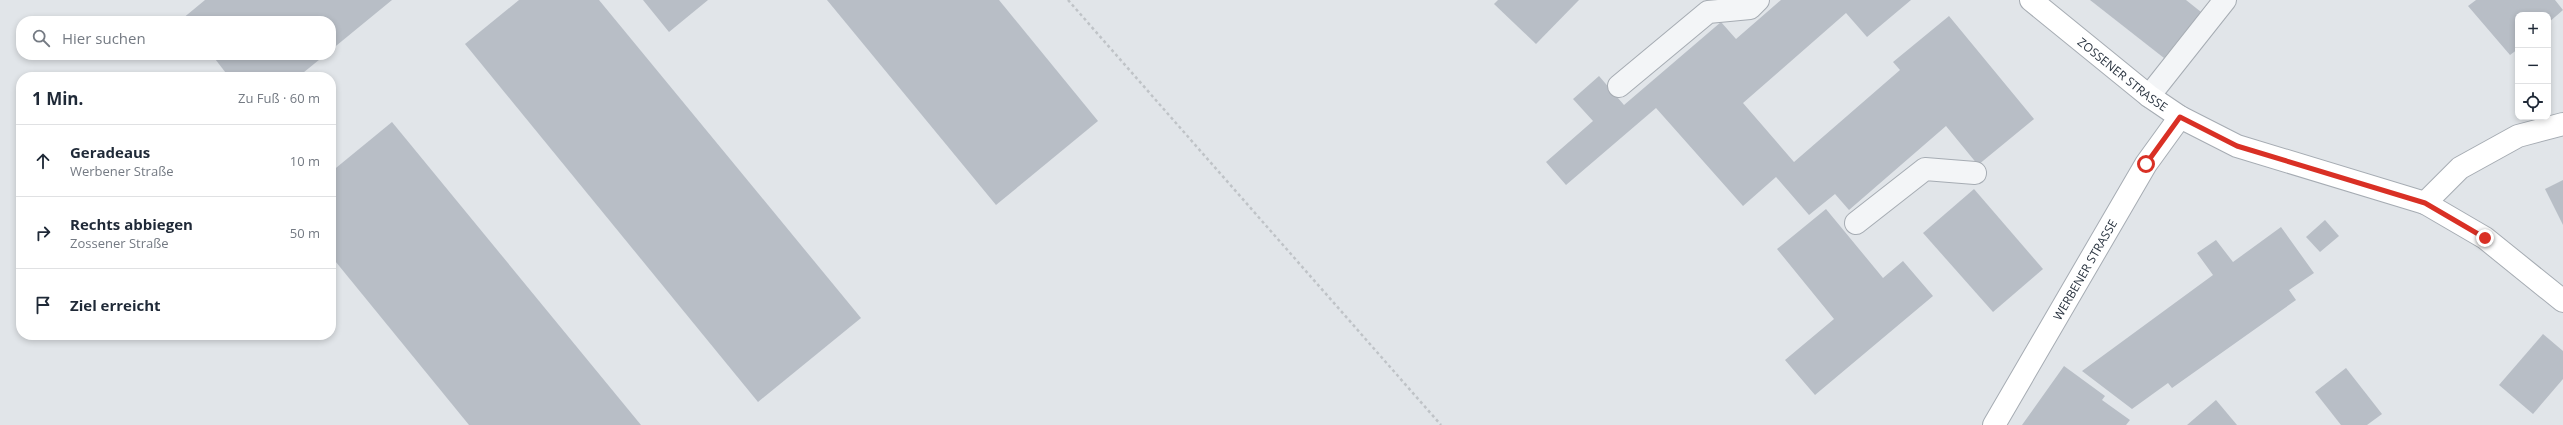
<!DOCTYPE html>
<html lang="de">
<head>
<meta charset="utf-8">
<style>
	:root { --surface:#fff; --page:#f6f6f7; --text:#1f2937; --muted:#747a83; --line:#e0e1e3 }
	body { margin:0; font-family:"Open Sans",sans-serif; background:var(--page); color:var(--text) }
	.controls { position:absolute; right:12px; top:12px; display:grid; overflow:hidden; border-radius:8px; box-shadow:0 2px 6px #0003 }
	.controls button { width:36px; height:36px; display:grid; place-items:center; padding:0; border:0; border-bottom:1px solid var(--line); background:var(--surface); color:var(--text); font:20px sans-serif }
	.stop { position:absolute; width:12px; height:12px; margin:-9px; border:3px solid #d93025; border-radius:50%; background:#fff }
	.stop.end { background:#d93025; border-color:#fff; box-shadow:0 1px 4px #0008 }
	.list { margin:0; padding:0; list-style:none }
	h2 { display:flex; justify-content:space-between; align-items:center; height:52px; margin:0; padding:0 16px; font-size:17px }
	h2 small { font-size:13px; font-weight:400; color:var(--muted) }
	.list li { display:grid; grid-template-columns:26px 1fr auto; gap:12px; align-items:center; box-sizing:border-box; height:72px; padding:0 16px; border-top:1px solid var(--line) }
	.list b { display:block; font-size:15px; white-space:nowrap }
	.list p { margin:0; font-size:13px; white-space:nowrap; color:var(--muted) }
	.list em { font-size:13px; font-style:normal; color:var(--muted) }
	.icon { flex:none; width:22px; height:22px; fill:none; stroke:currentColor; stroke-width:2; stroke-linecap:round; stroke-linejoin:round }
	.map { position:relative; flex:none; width:2563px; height:425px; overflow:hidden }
	.search { position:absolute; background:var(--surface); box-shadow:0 2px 6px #0003; left:16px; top:16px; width:320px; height:44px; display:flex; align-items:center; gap:10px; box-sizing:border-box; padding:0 14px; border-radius:16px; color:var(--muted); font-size:15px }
	.panel { position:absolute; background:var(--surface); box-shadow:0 2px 6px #0003; left:16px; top:72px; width:320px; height:268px; border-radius:16px }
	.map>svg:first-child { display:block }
	.building { fill:#b8bec6 }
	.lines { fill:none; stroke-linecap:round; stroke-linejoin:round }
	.lane-casing { stroke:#a6acb3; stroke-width:24 }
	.secondary-casing { stroke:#a6acb3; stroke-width:24 }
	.path { stroke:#bfc3c7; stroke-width:2.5; stroke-dasharray:3 3; stroke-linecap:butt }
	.lane { stroke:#f3f5f7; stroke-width:22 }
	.secondary { stroke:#fff; stroke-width:22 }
	.route { stroke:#d93025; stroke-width:5 }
	.labels { text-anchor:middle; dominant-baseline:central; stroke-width:3; stroke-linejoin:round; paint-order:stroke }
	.street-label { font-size:12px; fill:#2a3440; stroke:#f0f3f7 }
</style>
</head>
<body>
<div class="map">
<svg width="2563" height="425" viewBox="0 0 2563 425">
	<rect width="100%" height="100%" fill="#e1e5e9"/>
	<g class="building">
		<polygon points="205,0 392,0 331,50 331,21 184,21 182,19"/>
		<polygon points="519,0 599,0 861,318 758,402 465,44"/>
		<polygon points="643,0 708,0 669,32"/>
		<polygon points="827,0 999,0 1098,121 996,205"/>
		<polygon points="1498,0 1579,0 1536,44 1494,4"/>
		<polygon points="1781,0 1911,0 1867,37 1846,13 1743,103 1794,162 1900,70 1893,62 1949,16 2034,119 1978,165 1946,126 1849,210 1835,194 1809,215 1776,177 1743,206 1656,108 1566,185 1546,162 1593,121 1573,99 1599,76 1624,105 1721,22 1736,39"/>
		<polygon points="2090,0 2186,0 2201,12 2164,58"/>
		<polygon points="2476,0 2555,0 2563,10 2548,23 2548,15 2518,15 2518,49 2510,55 2468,6"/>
		<polygon points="212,55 325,55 298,77 229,77"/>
		<polygon points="392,122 641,425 469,425 331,256 331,172"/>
		<polygon points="2563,180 2563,225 2545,189"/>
		<polygon points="1974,189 2043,269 1993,312 1923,233"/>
		<polygon points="1826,209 1883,278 1903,261 1933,296 1815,395 1785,360 1834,319 1777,249"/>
		<polygon points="2325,220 2339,236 2320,252 2306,237"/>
		<polygon points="2281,227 2314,273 2289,290 2296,300 2172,388 2168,383 2132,409 2082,371 2213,275 2197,253 2216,240 2233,262"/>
		<polygon points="2543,334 2563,351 2563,379 2533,414 2499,385"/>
		<polygon points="2064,366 2105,396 2102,400 2130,420 2126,425 2022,425"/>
		<polygon points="2346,368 2382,414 2367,425 2341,425 2315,392"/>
		<polygon points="2216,400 2237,425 2187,425"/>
	</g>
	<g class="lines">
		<defs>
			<g id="lane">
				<polyline points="1619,86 1708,12 1750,8 1758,0"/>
				<polyline points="2149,96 2225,0"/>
				<polyline points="1856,223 1925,169 1975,173"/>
			</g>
			<g id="secondary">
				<path id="s1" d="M2031,0L2149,96L2180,117L2237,146L2425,203L2485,238L2563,301"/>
				<polyline points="2425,203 2460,168 2518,136 2563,124"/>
				<path id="s2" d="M1994,425L2146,164L2180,117"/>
			</g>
		</defs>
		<use href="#lane" class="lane-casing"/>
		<use href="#secondary" class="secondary-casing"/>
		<polyline class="path" points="1068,0 1441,425"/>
		<use href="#lane" class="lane"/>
		<use href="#secondary" class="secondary"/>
	</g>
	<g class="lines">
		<polyline class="route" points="2146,164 2180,117 2237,146 2425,203 2485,238"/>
	</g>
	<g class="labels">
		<g class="street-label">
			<text stroke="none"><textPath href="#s1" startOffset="118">ZOSSENER STRASSE</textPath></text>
			<text stroke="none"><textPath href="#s2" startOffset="180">WERBENER STRASSE</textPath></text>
		</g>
	</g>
</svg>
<div class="controls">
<button>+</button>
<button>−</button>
<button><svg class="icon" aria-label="locate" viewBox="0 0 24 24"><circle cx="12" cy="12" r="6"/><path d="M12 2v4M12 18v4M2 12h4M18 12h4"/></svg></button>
</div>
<div class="stop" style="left:2146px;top:164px"></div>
<div class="stop end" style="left:2485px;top:238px"></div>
<div class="search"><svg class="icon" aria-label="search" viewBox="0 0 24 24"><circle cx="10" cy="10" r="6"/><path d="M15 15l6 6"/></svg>Hier suchen</div>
<section class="panel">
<h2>1 Min.<small>Zu Fuß · 60 m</small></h2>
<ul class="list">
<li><svg class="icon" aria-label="ahead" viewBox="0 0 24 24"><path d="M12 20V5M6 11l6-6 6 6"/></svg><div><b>Geradeaus</b><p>Werbener Straße</p></div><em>10 m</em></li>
<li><svg class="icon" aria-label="right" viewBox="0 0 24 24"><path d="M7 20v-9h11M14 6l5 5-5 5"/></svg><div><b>Rechts abbiegen</b><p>Zossener Straße</p></div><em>50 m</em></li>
<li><svg class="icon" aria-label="arrive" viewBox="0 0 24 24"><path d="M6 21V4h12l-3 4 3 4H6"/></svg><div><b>Ziel erreicht</b></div></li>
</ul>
</section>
</div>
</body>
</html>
